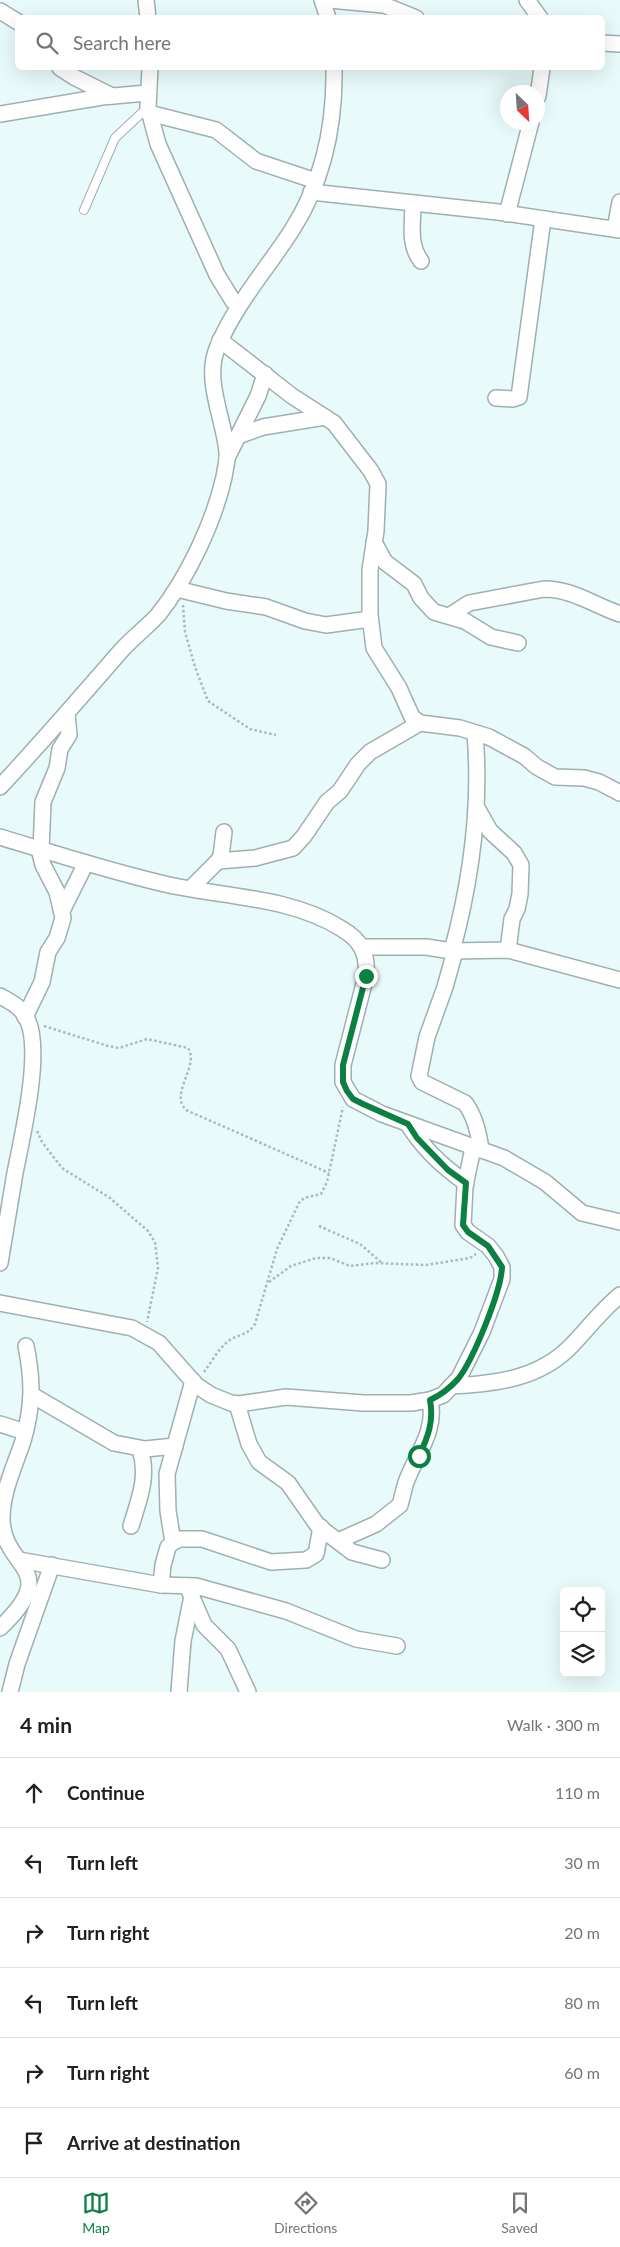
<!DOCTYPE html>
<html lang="en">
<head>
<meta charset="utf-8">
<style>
	:root { --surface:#fff; --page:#f2f2f2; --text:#202124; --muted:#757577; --line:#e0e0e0; --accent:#0b8043 }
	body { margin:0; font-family:Lato,sans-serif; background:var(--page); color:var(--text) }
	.controls { position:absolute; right:15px; bottom:15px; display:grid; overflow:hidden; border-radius:8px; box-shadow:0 5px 20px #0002 }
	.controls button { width:45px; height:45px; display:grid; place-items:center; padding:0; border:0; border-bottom:1px solid var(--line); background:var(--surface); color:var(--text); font:25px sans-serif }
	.compass { position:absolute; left:500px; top:85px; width:45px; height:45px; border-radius:50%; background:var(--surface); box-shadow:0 5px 20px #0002; rotate:155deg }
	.stop { position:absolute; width:15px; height:15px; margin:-11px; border:4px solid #0b8043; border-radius:50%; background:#fff }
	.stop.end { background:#0b8043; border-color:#fff; box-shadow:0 1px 5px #0008 }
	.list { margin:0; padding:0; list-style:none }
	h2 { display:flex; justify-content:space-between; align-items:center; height:65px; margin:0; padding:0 20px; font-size:21px }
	h2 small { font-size:16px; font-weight:400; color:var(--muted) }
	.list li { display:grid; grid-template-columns:32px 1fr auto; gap:15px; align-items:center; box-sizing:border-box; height:70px; padding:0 20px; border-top:1px solid var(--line) }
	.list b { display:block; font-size:19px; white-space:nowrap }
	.list em { font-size:16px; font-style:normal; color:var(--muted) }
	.icon { flex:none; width:28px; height:28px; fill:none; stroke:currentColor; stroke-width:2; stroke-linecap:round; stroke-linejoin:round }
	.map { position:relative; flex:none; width:620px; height:1692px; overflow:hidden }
	.search { position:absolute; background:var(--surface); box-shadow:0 5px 20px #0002; left:15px; right:15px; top:15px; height:55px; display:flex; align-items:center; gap:12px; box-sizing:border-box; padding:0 18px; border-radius:8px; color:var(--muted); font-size:19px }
	.sheet { height:485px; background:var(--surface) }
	nav { display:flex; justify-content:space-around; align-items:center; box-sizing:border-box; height:70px; border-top:1px solid var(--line); background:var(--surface); font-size:14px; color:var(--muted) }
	nav a { display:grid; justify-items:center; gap:2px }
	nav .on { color:var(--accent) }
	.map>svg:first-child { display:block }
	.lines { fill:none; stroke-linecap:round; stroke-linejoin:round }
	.lane-casing { stroke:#a0afb1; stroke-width:10 }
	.street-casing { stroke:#a0afb1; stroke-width:18 }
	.path { stroke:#acb9ba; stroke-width:2.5; stroke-dasharray:2.5 2.5; stroke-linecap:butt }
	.lane { stroke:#fff; stroke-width:8 }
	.street { stroke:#fff; stroke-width:15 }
	.route { stroke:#0b8043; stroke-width:6 }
</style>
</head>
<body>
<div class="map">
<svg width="620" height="1692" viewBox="0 0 620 1692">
	<rect width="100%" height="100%" fill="#e9fafb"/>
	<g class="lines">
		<defs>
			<polyline id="lane" points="84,210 115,138 148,107"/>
			<g id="street">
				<polyline points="146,0 148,18"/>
				<polyline points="322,0 328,18"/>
				<polyline points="329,0 384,5 416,18"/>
				<polyline points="527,0 540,18"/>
				<polyline points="0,11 18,22"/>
				<polyline points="602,43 620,44"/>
				<polyline points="60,68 74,77 112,96"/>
				<polyline points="150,68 148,107 158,144 217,275 233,301 239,306"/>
				<polyline points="538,96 542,68"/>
				<polyline points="149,113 216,130 256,161 316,181"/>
				<polyline points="0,114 102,97 147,93"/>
				<polyline points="311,192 498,212 620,230"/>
				<path d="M413,203C413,223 408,244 421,261"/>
				<polyline points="507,214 531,122"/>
				<polyline points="615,229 620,202"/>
				<polyline points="220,340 292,396 334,423 371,471 378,484 376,531 370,570 370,615 374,648 399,688 412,717 420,723 460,728 489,737 524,756 537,767 555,777 584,778 599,782 620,793"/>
				<polyline points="496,398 513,399 519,397 543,219"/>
				<polyline points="238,436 263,427 325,417"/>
				<polyline points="227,458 258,396 265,374"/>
				<polyline points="374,542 385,562 414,584 421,598 434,612 465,621 491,637 518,643"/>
				<polyline points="177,589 226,601 266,607 305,621 326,625 370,619"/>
				<path d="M449,616L469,603L544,589C572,589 594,605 620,614"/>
				<path d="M0,787C41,743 80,698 119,653C131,639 146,628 158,615C187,579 214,522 224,477C225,469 228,460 227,452C224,418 203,379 218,346C236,303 267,269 292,230C324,180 335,126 334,68"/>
				<polyline points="477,808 490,831 514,853 521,865 520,894 517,909 512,919 508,950"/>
				<path d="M0,837C56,854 112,872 169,885C225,897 292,897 342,929C361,940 368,954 366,976L343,1065V1082L353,1099L382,1114L504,1158L545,1182L582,1213L620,1222"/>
				<polyline points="41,850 43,802 57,768 60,749 69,735 67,714"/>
				<polyline points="218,861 255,858 293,848 304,836 327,802 340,791 358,764 370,752 420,723"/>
				<polyline points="191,888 218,861 221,856 224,832"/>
				<polyline points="63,909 86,863"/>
				<polyline points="363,947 426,947 452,951 508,950 620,980"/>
				<path d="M452,951C471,881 481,805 475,733"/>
				<path d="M455,951L445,987L427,1037L419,1076L422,1082L465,1103C475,1116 479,1134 481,1150"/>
				<path d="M0,996C11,1002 23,1008 28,1021C42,1054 22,1137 15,1173C10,1203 5,1233 0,1263"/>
				<polyline points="25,1017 42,982 48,952 57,938 63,918 57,892 43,865 39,849"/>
				<path d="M408,1124C422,1147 443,1167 466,1183"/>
				<polyline points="0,1303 132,1328 159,1343 196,1385 211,1395 231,1403 239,1404 286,1397 363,1403 411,1403 430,1400 443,1395 459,1378 482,1332 502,1279 502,1267 496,1256 488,1246 468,1232 463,1225 465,1186 473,1148"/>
				<path d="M451,1386C495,1384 540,1379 572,1345C588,1328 602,1310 620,1295"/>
				<polyline points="32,1395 114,1443 145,1449 175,1446"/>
				<polyline points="237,1404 249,1444 259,1462 288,1483 318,1526 352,1552 382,1560"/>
				<polyline points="0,1424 25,1432"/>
				<path d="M131,1526C139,1499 149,1477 140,1449"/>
				<path d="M338,1541L376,1524L400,1505C403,1495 404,1485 409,1475C420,1449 436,1429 430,1400"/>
				<polyline points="173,1542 168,1511 167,1474 193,1381"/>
				<polyline points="19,1560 161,1585 196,1586 286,1611 356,1639 397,1646"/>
				<polyline points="161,1585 163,1565 168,1547 173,1542 180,1539 202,1539 271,1562 306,1560 316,1554 321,1527"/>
				<polyline points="187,1586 204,1625 228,1649 248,1692"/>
				<path d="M0,1628C64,1567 2,1570 2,1518C2,1492 15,1465 23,1441C33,1407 33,1380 26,1346"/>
				<polyline points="10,1692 17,1664 52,1565"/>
				<polyline points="179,1692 183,1641 192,1596"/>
			</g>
		</defs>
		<use href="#lane" class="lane-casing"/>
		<use href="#street" class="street-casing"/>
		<g class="path">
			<polyline points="183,605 185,632 195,667 208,701 250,729 276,735"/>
			<path d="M44,1026L108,1046L119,1048L147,1039L188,1048C200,1066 169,1093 186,1110L329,1173"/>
			<polyline points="37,1131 42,1142 62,1168 110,1198 148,1231 155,1242 158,1268 147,1322"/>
			<polyline points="319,1226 360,1244 382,1263"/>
			<polyline points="269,1282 291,1266 316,1258 330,1258 350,1266 374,1263 426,1265 470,1258 476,1254"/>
			<path d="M204,1372C211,1363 217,1351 226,1343C235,1334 247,1337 255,1324L277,1249L299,1203L304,1198L321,1194L327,1182L343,1107"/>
		</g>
		<use href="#lane" class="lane"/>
		<use href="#street" class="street"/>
	</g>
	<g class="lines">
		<path class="route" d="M366,976L343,1065V1082L347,1091L353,1099L363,1104L408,1124L417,1138L448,1170L466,1183L463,1225L468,1232L488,1246L502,1267C501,1292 473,1360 458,1379C449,1389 441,1395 430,1400C434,1421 428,1437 419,1456"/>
	</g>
</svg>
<div class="controls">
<button><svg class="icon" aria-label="locate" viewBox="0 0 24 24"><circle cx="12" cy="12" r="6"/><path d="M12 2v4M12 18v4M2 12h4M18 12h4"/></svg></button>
<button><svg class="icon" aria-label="layers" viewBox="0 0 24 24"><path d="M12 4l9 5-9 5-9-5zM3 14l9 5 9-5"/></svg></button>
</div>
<svg class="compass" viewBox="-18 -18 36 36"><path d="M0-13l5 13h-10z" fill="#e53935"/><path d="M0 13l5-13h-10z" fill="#757577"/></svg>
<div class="stop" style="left:419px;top:1456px"></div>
<div class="stop end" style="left:366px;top:976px"></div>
<div class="search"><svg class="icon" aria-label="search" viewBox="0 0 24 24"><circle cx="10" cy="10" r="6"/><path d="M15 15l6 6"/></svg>Search here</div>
</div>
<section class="sheet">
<h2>4 min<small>Walk · 300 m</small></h2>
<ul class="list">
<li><svg class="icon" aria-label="ahead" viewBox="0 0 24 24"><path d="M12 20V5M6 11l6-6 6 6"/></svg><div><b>Continue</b></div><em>110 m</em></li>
<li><svg class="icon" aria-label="left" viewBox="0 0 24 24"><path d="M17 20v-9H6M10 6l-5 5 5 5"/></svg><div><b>Turn left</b></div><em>30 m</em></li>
<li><svg class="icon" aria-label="right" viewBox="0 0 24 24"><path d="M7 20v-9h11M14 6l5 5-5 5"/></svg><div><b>Turn right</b></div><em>20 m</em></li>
<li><svg class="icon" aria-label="left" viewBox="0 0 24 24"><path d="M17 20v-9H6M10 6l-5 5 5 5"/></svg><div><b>Turn left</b></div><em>80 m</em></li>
<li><svg class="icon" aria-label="right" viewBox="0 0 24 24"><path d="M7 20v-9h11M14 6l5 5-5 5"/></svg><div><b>Turn right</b></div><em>60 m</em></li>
<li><svg class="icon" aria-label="arrive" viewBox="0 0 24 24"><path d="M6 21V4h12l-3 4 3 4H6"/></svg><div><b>Arrive at destination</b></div></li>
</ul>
</section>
<nav>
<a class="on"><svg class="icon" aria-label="map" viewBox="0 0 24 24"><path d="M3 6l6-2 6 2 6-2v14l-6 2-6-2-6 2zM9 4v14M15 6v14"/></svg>Map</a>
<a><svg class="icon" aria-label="directions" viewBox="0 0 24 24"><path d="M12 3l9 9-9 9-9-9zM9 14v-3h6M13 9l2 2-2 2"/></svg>Directions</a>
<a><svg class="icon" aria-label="saved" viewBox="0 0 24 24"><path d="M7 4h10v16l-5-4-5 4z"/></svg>Saved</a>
</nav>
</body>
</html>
